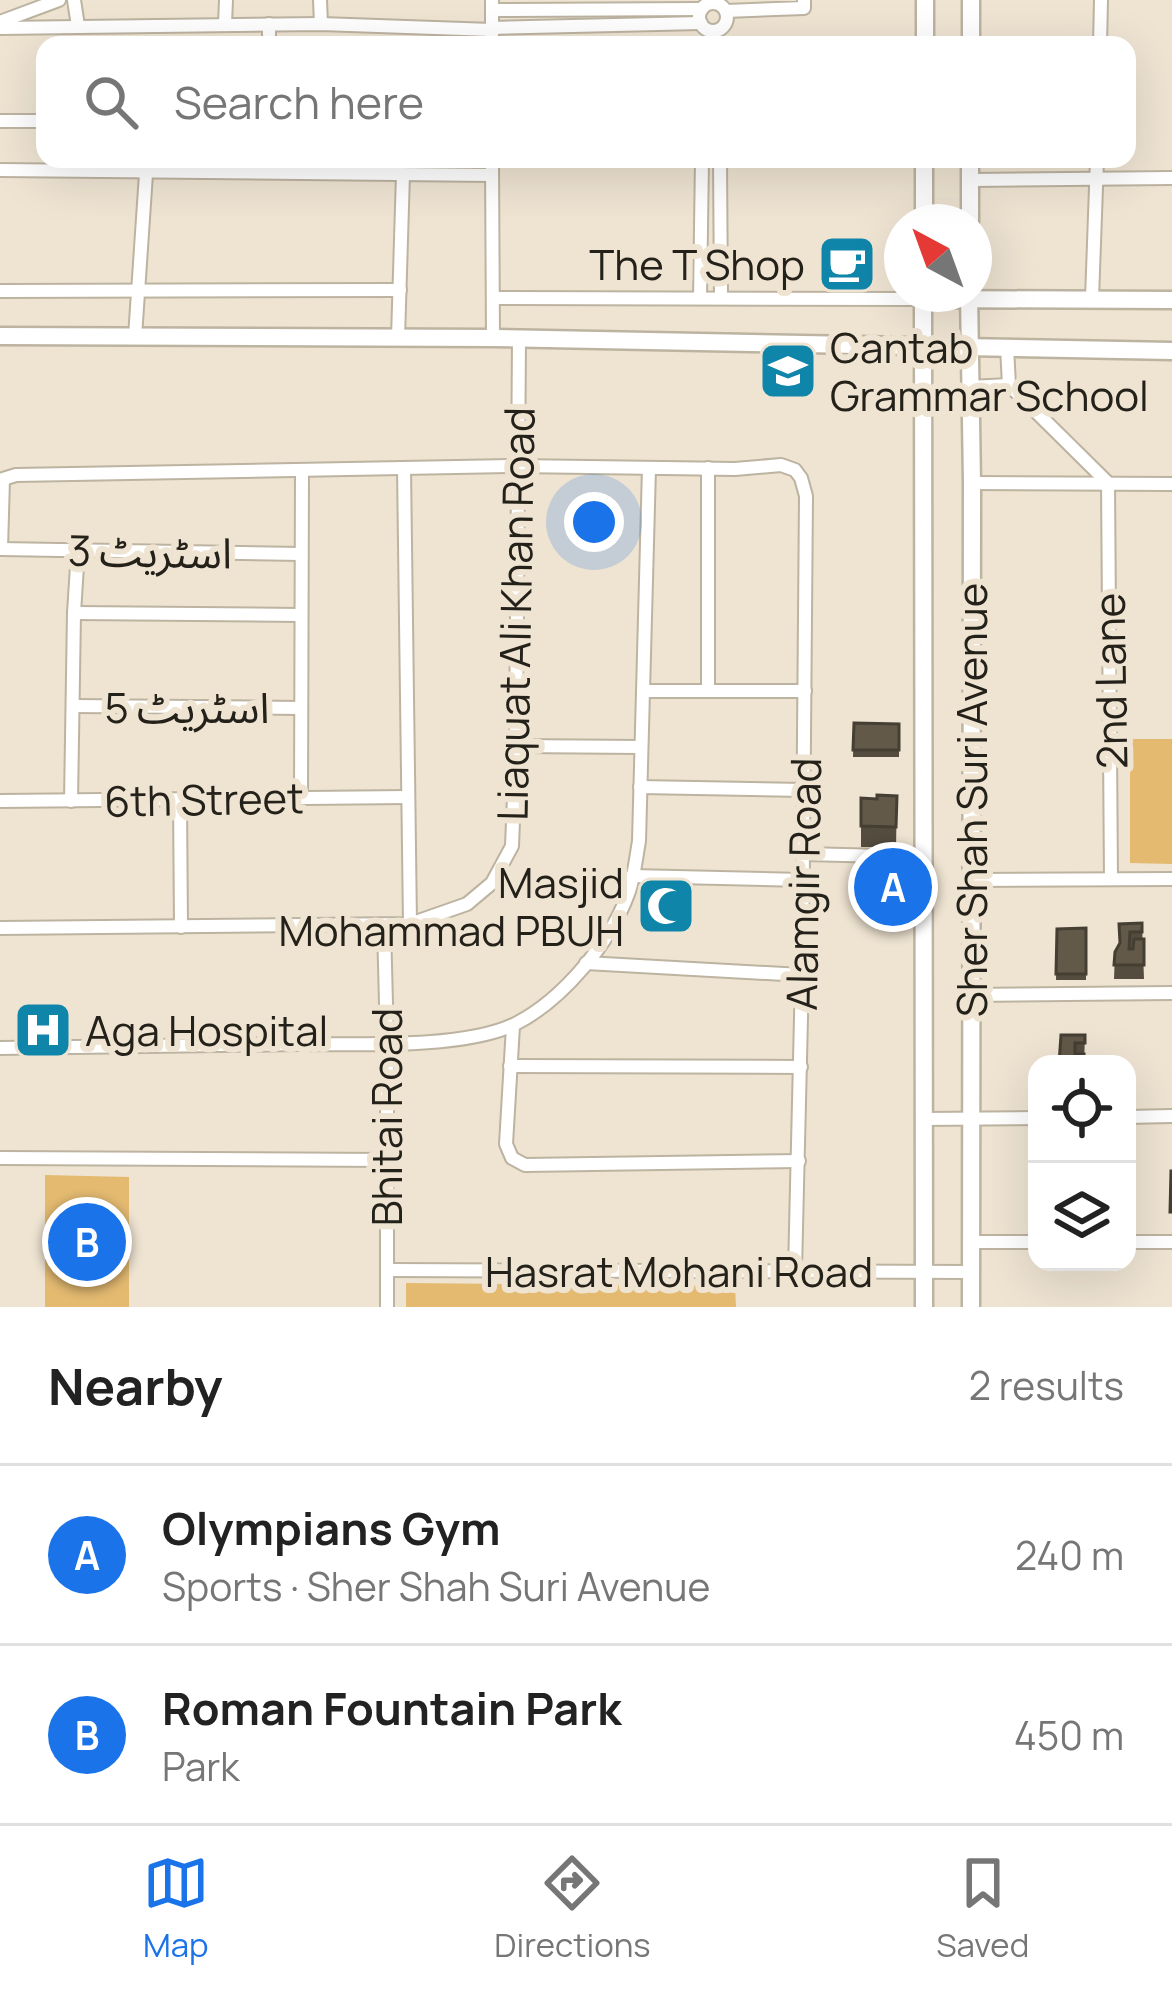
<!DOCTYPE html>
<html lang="en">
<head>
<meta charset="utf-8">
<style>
	:root { --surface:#fff; --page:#f2f2f2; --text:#222; --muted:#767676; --line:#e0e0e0; --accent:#1a73e8 }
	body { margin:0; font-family:Manrope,"Noto Sans Arabic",sans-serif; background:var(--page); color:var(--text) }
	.controls { position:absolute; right:36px; bottom:36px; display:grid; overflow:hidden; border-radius:24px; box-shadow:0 12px 48px #0002 }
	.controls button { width:108px; height:108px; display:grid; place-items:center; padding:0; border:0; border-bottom:3px solid var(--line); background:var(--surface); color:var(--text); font:60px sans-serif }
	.compass { position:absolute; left:884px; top:204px; width:108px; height:108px; border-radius:50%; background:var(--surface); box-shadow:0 12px 48px #0002; rotate:319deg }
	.you { position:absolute; left:594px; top:522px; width:42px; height:42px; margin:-30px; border:9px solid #fff; border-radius:50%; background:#1a73e8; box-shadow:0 0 0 18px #1a73e833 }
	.badge { display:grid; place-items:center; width:78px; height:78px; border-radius:50%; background:var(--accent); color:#fff; font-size:39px; font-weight:700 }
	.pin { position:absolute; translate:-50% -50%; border:6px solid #fff; box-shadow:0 3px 12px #0006 }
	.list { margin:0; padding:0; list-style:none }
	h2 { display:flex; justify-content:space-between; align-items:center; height:156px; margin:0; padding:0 48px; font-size:51px }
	h2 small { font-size:39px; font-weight:400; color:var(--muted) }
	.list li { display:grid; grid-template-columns:78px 1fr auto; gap:36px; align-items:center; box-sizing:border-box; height:180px; padding:0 48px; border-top:3px solid var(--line) }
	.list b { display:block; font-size:45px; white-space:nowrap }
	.list p { margin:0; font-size:39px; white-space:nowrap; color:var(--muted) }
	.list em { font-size:39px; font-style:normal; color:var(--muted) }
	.icon { flex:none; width:66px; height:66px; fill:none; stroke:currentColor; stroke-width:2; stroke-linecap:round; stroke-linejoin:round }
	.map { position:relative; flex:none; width:1172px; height:1307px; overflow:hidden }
	.search { position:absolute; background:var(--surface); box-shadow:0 12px 48px #0002; left:36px; right:36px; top:36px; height:132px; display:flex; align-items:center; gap:30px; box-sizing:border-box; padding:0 42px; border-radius:24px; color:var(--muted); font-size:45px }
	.sheet { height:516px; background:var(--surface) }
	nav { display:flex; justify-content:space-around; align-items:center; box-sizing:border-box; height:168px; border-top:3px solid var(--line); background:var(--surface); font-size:33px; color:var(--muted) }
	nav a { display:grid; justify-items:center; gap:6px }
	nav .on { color:var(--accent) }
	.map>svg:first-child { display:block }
	.green { fill:#e4ba71 }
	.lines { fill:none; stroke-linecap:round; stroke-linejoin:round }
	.street-casing { stroke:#bdb3a1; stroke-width:16 }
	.secondary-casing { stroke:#bdb3a1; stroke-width:21 }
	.street { stroke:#fff; stroke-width:12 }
	.secondary { stroke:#fff; stroke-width:16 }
	.wall { fill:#544d3f }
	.building { fill:#625949; stroke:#453e33; stroke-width:3 }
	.labels { text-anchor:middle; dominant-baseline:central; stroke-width:12; stroke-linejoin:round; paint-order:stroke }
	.poi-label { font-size:42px; fill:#24211a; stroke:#efe4d2; text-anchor:end }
	.street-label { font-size:42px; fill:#24211a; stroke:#efe4d2 }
</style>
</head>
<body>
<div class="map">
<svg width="1172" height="1307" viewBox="0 0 1172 1307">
	<rect width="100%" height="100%" fill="#efe4d2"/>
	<g class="green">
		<polygon points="1130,739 1172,739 1172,864 1130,863"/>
		<polygon points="45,1175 129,1177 129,1307 45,1307"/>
		<polygon points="406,1283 735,1286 736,1307 406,1307"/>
	</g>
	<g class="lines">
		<defs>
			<g id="street">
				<polyline points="74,0 78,26"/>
				<polyline points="320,0 321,24"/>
				<circle cx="713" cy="17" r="14"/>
				<polyline points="492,10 702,9"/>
				<polyline points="726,11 804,8 804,0"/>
				<polyline points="0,22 59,0"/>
				<polyline points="225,24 226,0"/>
				<polyline points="269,24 269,45"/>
				<polyline points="0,28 321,24 492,30"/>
				<polyline points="492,28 701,23"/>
				<polyline points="492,45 492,0"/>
				<polyline points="1100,45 1101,0"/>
				<polyline points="0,121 45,121"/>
				<polyline points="492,159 493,338"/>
				<polyline points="720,159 721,298"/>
				<polyline points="0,170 492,175"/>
				<polyline points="970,180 1172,178"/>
				<polyline points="0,291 400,290"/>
				<polyline points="493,298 923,299"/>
				<polyline points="700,298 702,159"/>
				<polyline points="1092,299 1097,159"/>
				<polyline points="135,337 147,159"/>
				<polyline points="398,338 403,174"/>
				<polyline points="1007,347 1009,385 1108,483"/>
				<polyline points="969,387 1009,385"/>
				<polyline points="404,468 410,924"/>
				<polyline points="708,468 708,691"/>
				<polyline points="972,483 1172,484"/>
				<polyline points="1108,483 1111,879"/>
				<polyline points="0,549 301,554"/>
				<polyline points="1,549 3,479 16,475 516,466 735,469 781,465 795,470 801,478 806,496 802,975 795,1271"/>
				<polyline points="74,613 300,615"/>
				<polyline points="643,691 805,691"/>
				<polyline points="73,706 301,708"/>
				<polyline points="516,746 641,747"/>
				<polyline points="640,787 804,790"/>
				<polyline points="301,798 302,470"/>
				<polyline points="180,800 181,927"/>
				<polyline points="0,801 408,797"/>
				<polyline points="71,801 74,613 78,550"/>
				<polyline points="804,854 923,857"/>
				<polyline points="632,876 803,880"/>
				<polyline points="970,880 1172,879"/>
				<polyline points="384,926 387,1043 387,1307"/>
				<polyline points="0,928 410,924 467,904 492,883 512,846 516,746 519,340"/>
				<polyline points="586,963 802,975"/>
				<polyline points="970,995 1172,993"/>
				<polyline points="513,1026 506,1144 512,1158 525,1165 799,1161"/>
				<path d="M0,1048C100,1047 200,1045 301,1044C358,1044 468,1049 517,1023C563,999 610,943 628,894C634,878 636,858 639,841L649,468"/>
				<polyline points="510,1066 801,1067"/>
				<polyline points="1127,1117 1172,1116"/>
				<polyline points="923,1119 1037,1118"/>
				<polyline points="0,1158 387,1160"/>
				<polyline points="971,1242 1037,1242"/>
				<polyline points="1127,1242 1172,1242"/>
				<polyline points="387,1270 971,1272"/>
			</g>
			<g id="secondary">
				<polyline points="925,45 925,0"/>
				<polyline points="971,45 971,0"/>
				<polyline points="924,222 924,159"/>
				<polyline points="970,222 970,159"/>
				<polyline points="923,294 924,1307"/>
				<polyline points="969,294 972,483 971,1307"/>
				<polyline points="923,299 1172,300"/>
				<polyline points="0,336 493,338 1172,351"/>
			</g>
		</defs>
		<use href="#street" class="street-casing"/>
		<use href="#secondary" class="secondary-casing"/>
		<use href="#street" class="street"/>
		<use href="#secondary" class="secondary"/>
	</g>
	<g class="wall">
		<polygon points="854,723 899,724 899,757 853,757"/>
		<polygon points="897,796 896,847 861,847 861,826 877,799"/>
		<polygon points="1142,923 1144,979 1114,979 1115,952 1119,944 1119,924"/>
		<polygon points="1086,928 1086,980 1056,980 1057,929"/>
		<polygon points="1061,1035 1085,1035 1084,1064"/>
	</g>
	<g class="building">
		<polygon points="854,723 899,724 899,750 853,750"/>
		<polygon points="877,795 897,796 896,827 861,826 861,798 877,799"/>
		<polygon points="1142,923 1142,932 1130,932 1129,949 1133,949 1134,939 1144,939 1144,965 1114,965 1115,952 1120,943 1119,924"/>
		<polygon points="1086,928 1086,974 1056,974 1057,929"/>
		<polygon points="1061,1035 1085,1035 1085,1043 1075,1043 1075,1054 1084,1054 1083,1064 1059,1064"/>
		<polygon points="1171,1171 1172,1171 1172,1212 1170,1212"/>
	</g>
	<defs>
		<symbol id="cafe-square" viewBox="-11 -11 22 22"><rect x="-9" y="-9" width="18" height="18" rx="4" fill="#1085aa" stroke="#efe4d2"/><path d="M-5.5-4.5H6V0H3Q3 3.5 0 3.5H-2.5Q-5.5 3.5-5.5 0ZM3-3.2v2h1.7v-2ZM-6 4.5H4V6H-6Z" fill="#fff"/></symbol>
		<symbol id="school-square" viewBox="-11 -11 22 22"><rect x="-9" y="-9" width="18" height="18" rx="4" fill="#1085aa" stroke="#efe4d2"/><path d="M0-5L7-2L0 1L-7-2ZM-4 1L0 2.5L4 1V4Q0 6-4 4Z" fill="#fff"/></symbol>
		<symbol id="mosque-square" viewBox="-11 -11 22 22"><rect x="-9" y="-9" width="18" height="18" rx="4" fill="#1085aa" stroke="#efe4d2"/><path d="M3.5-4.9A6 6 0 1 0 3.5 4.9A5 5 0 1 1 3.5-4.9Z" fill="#fff"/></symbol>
		<symbol id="hospital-square" viewBox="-11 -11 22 22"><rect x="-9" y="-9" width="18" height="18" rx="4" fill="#1085aa" stroke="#efe4d2"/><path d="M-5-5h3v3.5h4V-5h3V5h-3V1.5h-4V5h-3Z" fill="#fff"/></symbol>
	</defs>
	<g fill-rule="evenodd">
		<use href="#cafe-square" x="814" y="231" width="66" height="66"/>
		<use href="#school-square" x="755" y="338" width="66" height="66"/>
		<use href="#mosque-square" x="633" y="873" width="66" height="66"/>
		<use href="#hospital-square" x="10" y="997" width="66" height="66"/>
	</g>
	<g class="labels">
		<g class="poi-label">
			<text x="805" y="264">The T Shop</text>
			<text x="830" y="347" text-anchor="start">Cantab<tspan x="830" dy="48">Grammar School</tspan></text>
			<text x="624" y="882">Masjid<tspan x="624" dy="48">Mohammad PBUH</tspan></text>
			<text x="85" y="1030" text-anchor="start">Aga Hospital</text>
		</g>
		<g class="street-label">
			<text transform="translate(150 551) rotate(1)">اسٹریٹ 3</text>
			<text transform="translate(515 614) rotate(-89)">Liaquat Ali Khan Road</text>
			<text transform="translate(1110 681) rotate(-91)">2nd Lane</text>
			<text x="187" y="707">اسٹریٹ 5</text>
			<text transform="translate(204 799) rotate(-1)">6th Street</text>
			<text transform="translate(971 800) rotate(-90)">Sher Shah Suri Avenue</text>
			<text transform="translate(803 884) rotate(-89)">Alamgir Road</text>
			<text transform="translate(386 1117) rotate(-90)">Bhitai Road</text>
			<text x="679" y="1271">Hasrat Mohani Road</text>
		</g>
	</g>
</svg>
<div class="controls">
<button><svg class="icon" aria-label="locate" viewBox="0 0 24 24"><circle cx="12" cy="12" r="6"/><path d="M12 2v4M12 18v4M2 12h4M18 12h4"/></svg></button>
<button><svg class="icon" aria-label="layers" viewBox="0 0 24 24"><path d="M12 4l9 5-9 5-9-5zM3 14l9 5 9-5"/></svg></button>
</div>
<svg class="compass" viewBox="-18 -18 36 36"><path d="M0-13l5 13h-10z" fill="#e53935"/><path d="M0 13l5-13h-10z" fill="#767676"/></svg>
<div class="you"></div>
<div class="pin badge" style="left:893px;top:887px">A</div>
<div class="pin badge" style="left:87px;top:1242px">B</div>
<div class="search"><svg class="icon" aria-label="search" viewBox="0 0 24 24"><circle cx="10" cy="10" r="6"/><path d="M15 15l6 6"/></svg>Search here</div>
</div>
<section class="sheet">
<h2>Nearby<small>2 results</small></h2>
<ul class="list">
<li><span class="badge">A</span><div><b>Olympians Gym</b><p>Sports · Sher Shah Suri Avenue</p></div><em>240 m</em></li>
<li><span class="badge">B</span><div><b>Roman Fountain Park</b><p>Park</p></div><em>450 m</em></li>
</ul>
</section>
<nav>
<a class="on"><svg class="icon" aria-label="map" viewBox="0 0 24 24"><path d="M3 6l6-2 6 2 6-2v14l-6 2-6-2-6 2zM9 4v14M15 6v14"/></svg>Map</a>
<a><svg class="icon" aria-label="directions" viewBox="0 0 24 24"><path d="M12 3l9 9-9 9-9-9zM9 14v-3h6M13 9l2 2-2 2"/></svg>Directions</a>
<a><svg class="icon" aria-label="saved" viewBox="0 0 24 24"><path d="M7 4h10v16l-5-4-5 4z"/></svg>Saved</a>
</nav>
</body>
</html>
